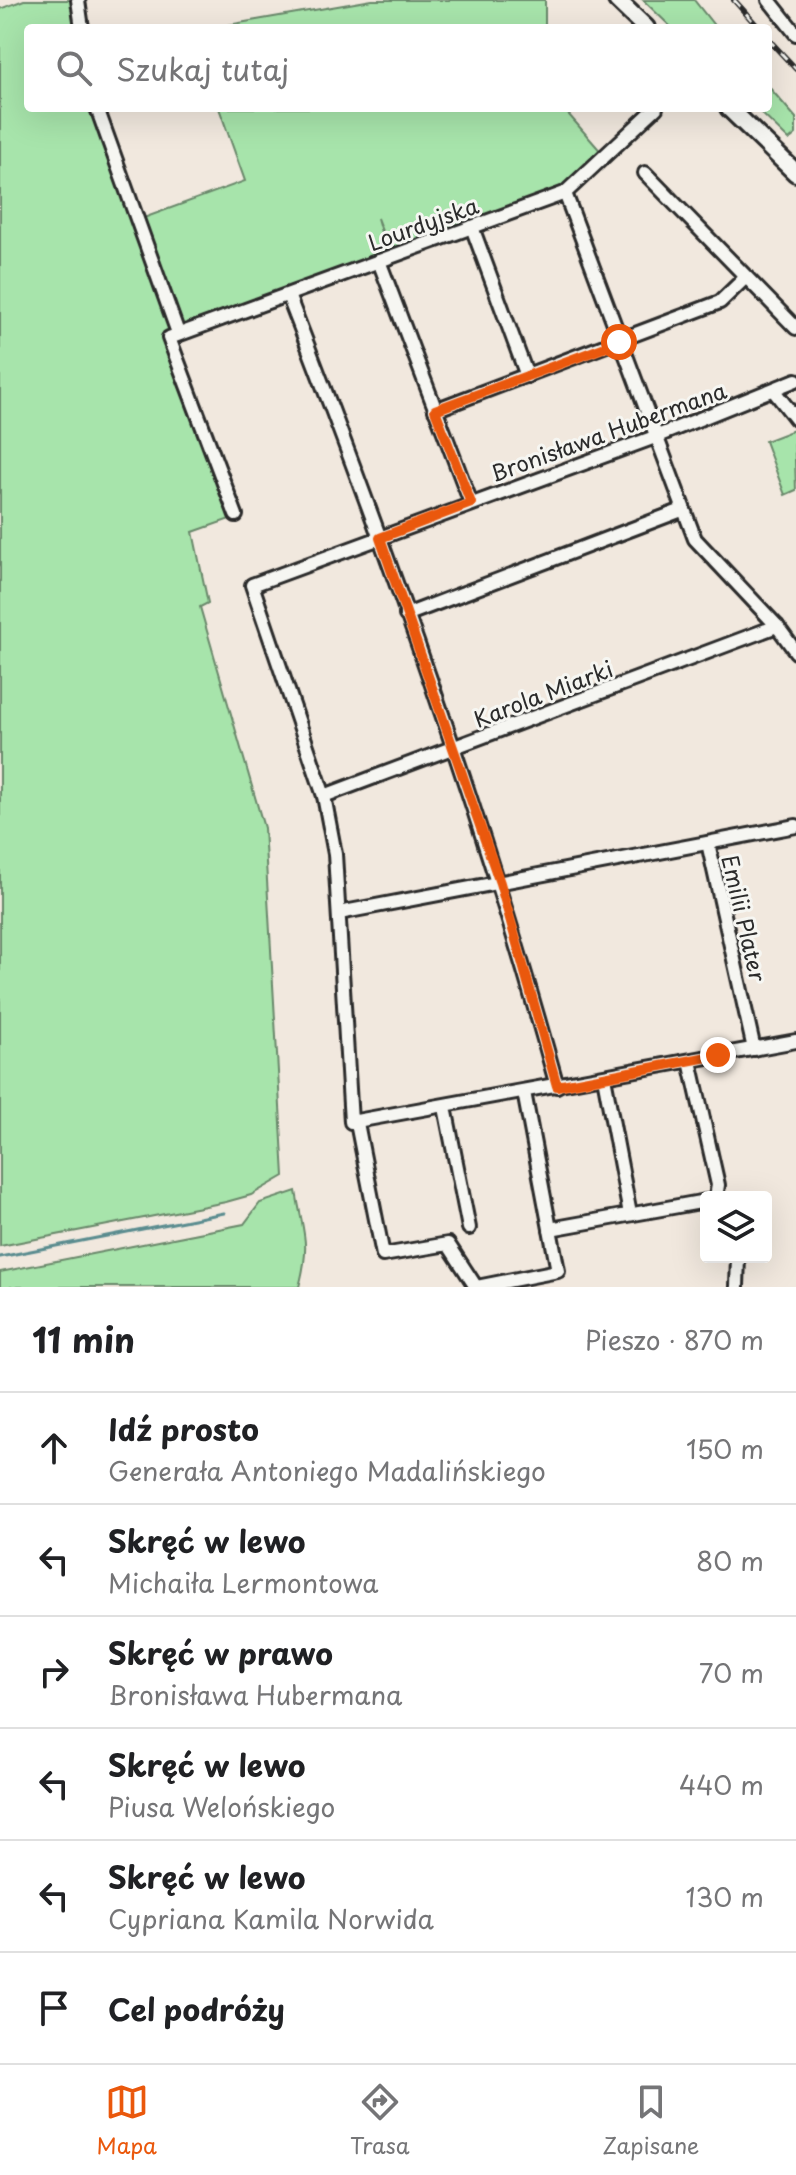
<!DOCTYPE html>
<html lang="pl">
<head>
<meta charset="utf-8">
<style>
	:root { --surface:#fff; --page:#f6f6f6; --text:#202124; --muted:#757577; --line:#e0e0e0; --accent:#ea580c }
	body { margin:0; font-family:"Playpen Sans",sans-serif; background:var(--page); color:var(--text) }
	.controls { position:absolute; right:24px; bottom:24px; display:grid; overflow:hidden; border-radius:8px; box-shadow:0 8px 32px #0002 }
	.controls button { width:72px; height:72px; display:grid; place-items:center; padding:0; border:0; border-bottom:2px solid var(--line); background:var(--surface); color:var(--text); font:40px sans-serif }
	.stop { position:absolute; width:24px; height:24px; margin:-18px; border:6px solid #ea580c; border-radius:50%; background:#fff }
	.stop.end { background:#ea580c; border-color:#fff; box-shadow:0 2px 8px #0008 }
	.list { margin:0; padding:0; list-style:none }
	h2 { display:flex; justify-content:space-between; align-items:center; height:104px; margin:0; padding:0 32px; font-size:34px }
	h2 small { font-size:26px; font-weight:400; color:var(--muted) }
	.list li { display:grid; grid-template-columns:52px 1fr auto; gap:24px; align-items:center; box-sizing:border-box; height:112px; padding:0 32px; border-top:2px solid var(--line) }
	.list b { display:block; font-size:30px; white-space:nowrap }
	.list p { margin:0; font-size:26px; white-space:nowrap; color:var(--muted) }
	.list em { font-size:26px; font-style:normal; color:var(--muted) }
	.icon { flex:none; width:44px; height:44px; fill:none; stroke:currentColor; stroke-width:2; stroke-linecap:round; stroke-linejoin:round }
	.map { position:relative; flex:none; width:796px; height:1287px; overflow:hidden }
	.search { position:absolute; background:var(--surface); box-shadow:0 8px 32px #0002; left:24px; right:24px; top:24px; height:88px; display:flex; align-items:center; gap:20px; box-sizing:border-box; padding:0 28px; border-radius:8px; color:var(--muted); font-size:30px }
	.sheet { height:776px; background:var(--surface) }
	nav { display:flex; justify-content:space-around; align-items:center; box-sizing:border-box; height:112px; border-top:2px solid var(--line); background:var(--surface); font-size:22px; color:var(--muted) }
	nav a { display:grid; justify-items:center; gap:4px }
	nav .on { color:var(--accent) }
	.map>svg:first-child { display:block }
	.green { fill:#a7e4ab; stroke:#69886b; stroke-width:2 }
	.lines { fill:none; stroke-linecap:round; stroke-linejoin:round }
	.stream { stroke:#5a8c8f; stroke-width:3 }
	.minor-casing { stroke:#2b2b2b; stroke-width:18 }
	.major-casing { stroke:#2b2b2b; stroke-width:22 }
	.minor { stroke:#f6f6f2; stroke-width:12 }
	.major { stroke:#f6f6f2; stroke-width:16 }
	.rail-casing { stroke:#2b2b2b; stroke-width:6 }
	.rail { stroke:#f6f6f2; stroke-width:3; stroke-dasharray:9; stroke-linecap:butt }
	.route { stroke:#ea580c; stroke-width:10 }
	.labels { text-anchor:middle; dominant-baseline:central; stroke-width:6; stroke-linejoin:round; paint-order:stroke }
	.street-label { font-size:22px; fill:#2b2b2b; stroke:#f6f6f2 }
</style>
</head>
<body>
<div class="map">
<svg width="796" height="1287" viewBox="0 0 796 1287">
	<rect width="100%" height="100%" fill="#f1e8de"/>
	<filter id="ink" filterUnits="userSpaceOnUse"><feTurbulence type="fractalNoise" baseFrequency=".0125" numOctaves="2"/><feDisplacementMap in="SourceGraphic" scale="16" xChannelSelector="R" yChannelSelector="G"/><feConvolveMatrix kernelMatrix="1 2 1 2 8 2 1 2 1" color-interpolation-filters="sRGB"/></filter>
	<g filter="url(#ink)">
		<g class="green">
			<polygon points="24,0 72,0 77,28 28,28 28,108 92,108 110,161 141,219 245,181 219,108 563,108 603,154 563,188 390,252 377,218 387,253 168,332 233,518 193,532 208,603 200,607 264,828 284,1176 251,1195 226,1202 0,1246 0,9"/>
			<polygon points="372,0 545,0 545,28 211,28"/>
			<polygon points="643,0 694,0 716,28 672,28"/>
			<polygon points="768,86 796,118 796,134 789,140 756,108 768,108"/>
			<polygon points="794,430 796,490 785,495 765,441"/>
			<path d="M296,1191C303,1234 311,1241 299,1287H0V1272L244,1224L260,1203Z"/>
		</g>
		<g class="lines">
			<polyline class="stream" points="0,1257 224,1213"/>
			<defs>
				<g id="minor">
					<polyline points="78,0 82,28"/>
					<polyline points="769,0 796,34"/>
					<polyline points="97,108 178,333"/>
					<polyline points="645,173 796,328"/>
					<polyline points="565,193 695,539 777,626 796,652"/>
					<polyline points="472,227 527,376"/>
					<polyline points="379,261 471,503"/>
					<path d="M288,295C389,554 483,817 557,1086"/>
					<polyline points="796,380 655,437 252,585 324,796 335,854 351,1122 796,1041"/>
					<polyline points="774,391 796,419"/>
					<polyline points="435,410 720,302 746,277"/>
					<polyline points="236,515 169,338 565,193 656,108"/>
					<polyline points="406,615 682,510"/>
					<polyline points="324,796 777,626"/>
					<polyline points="708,843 754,1049"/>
					<polyline points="339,913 796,826"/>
					<polyline points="690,1061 718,1185 716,1197"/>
					<polyline points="604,1077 630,1214"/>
					<polyline points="445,1107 469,1228"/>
					<polyline points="357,1123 383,1255 448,1244 476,1287"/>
					<polyline points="550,1229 706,1201"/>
					<polyline points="477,1287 558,1271 524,1092"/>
					<polyline points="737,1287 738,1257"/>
				</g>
				<g id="major">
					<polyline points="617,0 646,28"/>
					<polyline points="729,108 796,173"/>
				</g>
			</defs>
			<use href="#minor" class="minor-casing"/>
			<use href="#major" class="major-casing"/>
			<use href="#minor" class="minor"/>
			<use href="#major" class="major"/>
			<defs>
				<g id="rail">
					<polyline points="734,0 759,28"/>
					<polyline points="768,39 796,69"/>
				</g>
			</defs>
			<use href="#rail" class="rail-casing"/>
			<use href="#rail" class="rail"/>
		</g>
	</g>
	<g class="lines" filter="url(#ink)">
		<polyline class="route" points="619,342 435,410 471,503 380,538 500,883 557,1086 718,1055"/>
	</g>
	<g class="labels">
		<g class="street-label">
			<text transform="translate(423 223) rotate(-20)">Lourdyjska</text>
			<text transform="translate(608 431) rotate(-20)">Bronisława Hubermana</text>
			<text transform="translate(543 693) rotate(-21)">Karola Miarki</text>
			<text transform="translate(745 918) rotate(77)">Emilii Plater</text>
		</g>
	</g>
</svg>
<div class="controls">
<button><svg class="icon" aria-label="layers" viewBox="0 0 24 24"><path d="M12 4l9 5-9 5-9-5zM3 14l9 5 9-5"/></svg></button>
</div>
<div class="stop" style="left:619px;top:342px"></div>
<div class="stop end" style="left:718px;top:1055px"></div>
<div class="search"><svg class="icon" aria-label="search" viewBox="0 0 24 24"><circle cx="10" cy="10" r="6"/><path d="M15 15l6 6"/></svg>Szukaj tutaj</div>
</div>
<section class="sheet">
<h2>11 min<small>Pieszo · 870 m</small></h2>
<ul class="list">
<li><svg class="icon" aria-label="ahead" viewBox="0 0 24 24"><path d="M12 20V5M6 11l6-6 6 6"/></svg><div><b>Idź prosto</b><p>Generała Antoniego Madalińskiego</p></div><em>150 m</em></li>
<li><svg class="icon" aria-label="left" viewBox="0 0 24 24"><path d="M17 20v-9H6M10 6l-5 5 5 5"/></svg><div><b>Skręć w lewo</b><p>Michaiła Lermontowa</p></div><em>80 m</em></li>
<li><svg class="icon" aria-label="right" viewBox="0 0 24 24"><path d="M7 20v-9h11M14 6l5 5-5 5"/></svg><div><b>Skręć w prawo</b><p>Bronisława Hubermana</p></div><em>70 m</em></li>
<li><svg class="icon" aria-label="left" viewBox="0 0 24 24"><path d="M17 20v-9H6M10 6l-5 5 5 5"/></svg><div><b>Skręć w lewo</b><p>Piusa Welońskiego</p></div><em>440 m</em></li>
<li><svg class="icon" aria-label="left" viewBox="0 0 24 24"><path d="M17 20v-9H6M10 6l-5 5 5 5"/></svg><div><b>Skręć w lewo</b><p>Cypriana Kamila Norwida</p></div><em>130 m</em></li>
<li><svg class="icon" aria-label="arrive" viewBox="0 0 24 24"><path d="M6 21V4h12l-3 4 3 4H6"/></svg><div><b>Cel podróży</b></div></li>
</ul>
</section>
<nav>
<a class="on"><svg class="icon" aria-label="map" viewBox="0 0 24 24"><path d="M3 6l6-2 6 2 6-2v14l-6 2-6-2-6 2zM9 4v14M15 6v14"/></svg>Mapa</a>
<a><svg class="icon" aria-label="directions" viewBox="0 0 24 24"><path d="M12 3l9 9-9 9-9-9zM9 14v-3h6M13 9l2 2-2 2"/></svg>Trasa</a>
<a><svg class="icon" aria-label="saved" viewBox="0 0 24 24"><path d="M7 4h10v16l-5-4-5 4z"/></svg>Zapisane</a>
</nav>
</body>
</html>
